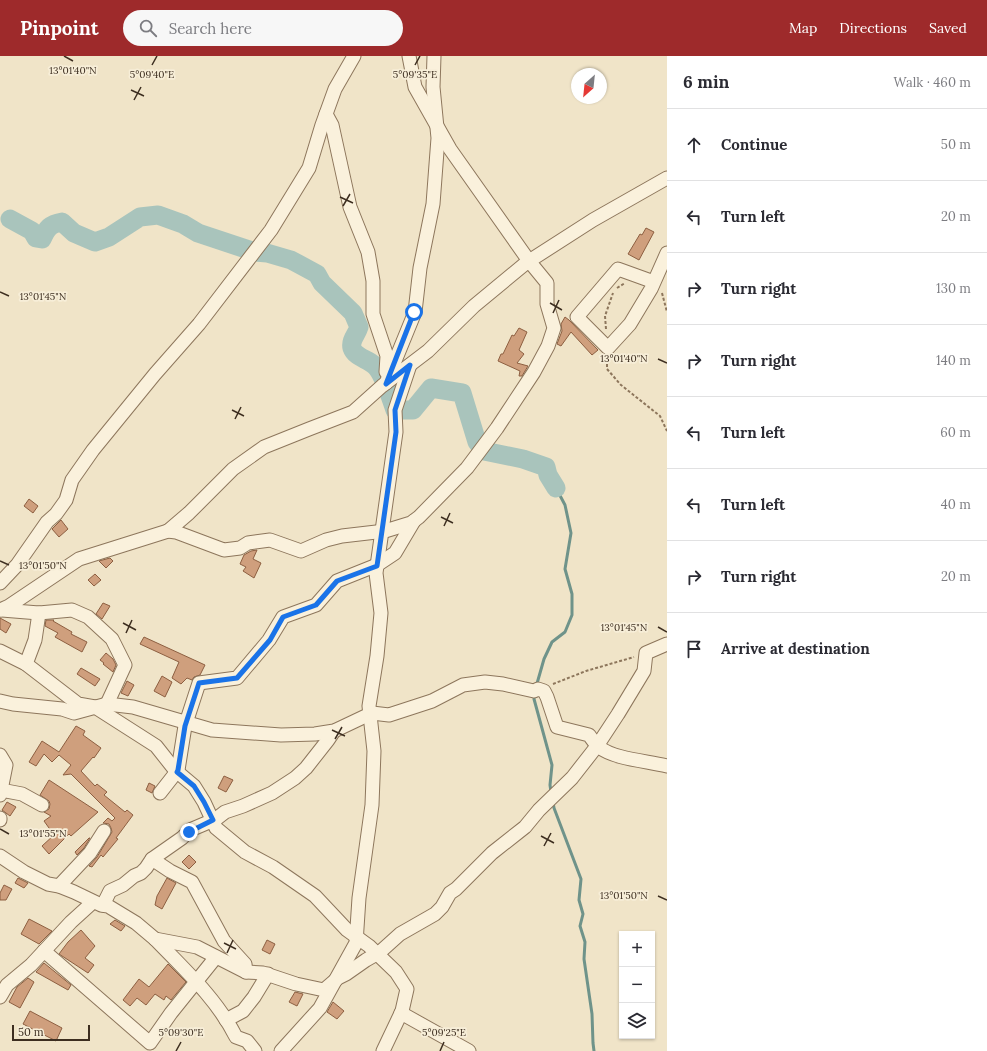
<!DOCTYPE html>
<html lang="en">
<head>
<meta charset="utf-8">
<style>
	:root { --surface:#fff; --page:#f7f7f7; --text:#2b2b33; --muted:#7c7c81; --line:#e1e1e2; --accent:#9e2a2b }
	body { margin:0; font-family:Lora,serif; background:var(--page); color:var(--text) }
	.controls { position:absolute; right:12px; bottom:12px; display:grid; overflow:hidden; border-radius:0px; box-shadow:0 1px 3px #0004 }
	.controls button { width:36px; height:36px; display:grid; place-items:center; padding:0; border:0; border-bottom:1px solid var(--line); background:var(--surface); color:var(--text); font:20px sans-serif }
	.compass { position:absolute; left:571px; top:12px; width:36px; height:36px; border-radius:50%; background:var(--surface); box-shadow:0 1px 3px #0004; rotate:207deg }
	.scale { position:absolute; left:12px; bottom:10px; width:78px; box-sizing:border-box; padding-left:4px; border:2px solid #3d2e20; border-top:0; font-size:11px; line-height:14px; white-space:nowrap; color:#3d2e20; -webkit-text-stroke:3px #f7eed8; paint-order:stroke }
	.stop { position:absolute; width:12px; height:12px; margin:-9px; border:3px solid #1a73e8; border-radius:50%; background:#fff }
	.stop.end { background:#1a73e8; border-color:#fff; box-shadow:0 1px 4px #0008 }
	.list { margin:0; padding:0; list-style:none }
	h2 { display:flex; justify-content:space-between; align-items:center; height:52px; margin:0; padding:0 16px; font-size:17px }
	h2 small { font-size:13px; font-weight:400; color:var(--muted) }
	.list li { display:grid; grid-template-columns:26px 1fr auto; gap:12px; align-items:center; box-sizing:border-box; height:72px; padding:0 16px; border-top:1px solid var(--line) }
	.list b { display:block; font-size:15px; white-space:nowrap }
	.list em { font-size:13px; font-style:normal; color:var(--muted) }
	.icon { flex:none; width:22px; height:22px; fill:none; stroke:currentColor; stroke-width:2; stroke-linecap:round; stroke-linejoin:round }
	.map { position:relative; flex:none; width:667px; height:995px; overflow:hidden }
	header { display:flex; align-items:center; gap:24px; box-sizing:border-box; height:56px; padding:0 20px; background:var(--accent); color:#fff }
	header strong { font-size:19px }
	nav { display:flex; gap:22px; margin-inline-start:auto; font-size:14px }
	.search { width:280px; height:36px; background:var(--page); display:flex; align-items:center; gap:10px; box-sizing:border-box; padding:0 14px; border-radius:22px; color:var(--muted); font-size:15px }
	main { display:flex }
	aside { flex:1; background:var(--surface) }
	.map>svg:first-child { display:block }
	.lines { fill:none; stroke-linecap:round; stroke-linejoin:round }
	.stream { stroke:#6f938a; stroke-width:3 }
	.river { stroke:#a9c4bc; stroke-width:19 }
	.building { fill:#cf9f7d; stroke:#8d5f41 }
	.minor-casing { stroke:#8d765c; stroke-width:15 }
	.path { stroke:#8d765c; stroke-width:2; stroke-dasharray:3 2; stroke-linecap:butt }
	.minor { stroke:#faf1dc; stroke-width:13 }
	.route { stroke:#1a73e8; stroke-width:5 }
	.ticks { fill:none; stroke:#3d2e20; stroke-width:1.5 }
	.ticks-label { font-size:10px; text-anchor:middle; fill:#3d2e20; stroke:#f7eed8; stroke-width:3.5; stroke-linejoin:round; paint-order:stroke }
</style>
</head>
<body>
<header>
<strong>Pinpoint</strong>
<div class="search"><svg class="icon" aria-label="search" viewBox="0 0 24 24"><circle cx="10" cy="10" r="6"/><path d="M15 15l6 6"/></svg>Search here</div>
<nav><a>Map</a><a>Directions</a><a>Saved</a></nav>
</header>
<main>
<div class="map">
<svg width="667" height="995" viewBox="0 0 667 995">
	<rect width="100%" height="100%" fill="#f0e4c8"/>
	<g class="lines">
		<g class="stream">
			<polyline points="536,631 544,603 552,586 565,576 572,559 572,538 565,513 571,477 565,449 556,432"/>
			<polyline points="535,638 534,643 552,709 550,729 551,736"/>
			<polyline points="553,746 554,752 581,823 579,844 583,858 580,870 585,886 584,903 592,958 593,987 594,995"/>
		</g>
		<path class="river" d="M10,163L32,175L36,182L42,183C47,172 50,168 62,166L74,177L95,186L109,181L140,161L158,159L183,168L198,177L255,196L267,197L291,204L317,218L322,227L353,257L359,271C357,278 350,284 352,292C355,301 367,303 374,309C383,316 391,343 395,354H413L431,332L462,337L477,386L484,395L523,403L546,411L548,419L556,432"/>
	</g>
	<g class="building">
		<polygon points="646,172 654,176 639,204 628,198 640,178 642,179"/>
		<polygon points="565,261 569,264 598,294 592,299 571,276 561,290 557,288 562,275 561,268"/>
		<polygon points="519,272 527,276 519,294 524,298 517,307 528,310 522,320 519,320 520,315 498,305 501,298 503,298 512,279 514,280"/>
		<polygon points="29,443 38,450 33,457 24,450"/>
		<polygon points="61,464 68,473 59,481 52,473"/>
		<polygon points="257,494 253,503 261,507 254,522 243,515 246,511 240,508 244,499 251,495"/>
		<polygon points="110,502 113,505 106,512 99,505"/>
		<polygon points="95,518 101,524 94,530 88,524"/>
		<polygon points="103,547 110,550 102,563 96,558"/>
		<polygon points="0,562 11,568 6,577 0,573"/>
		<polygon points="46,564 54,564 53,565 72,576 71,578 87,586 82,596 55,581 58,577 45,570"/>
		<polygon points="144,581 205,609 200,619 194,621 192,624 187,622 181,628 172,622 179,606 140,588"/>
		<polygon points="106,597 113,603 116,609 113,616 103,608 104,607 100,604"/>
		<polygon points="81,612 100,623 95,630 77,618"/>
		<polygon points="162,620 172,626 165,641 154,635"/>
		<polygon points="127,625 134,629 128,640 121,637"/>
		<polygon points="76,670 85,675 83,679 101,692 94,702 93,701 81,715 95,730 97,728 107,736 104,739 125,756 127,754 133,759 116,782 118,783 103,801 101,799 92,811 89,810 97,801 112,776 111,772 109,768 103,767 108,762 112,765 115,762 71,718 63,719 71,709 59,699 52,706 44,698 36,710 29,706 42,685 59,696"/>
		<polygon points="224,720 233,724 226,736 218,732"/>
		<polygon points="49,724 98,756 71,780 69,778 49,798 42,790 54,779 44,765 51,760 44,756 49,753 50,748 49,745 40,739"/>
		<polygon points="149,727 155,730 152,737 146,734"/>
		<polygon points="7,746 16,751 10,760 2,754"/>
		<polygon points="89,782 90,782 84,792 77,799 75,796"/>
		<polygon points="189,799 196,806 189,813 182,806"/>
		<polygon points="18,822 28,827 24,832 15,827"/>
		<polygon points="167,822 176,827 162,853 155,849 157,840"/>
		<polygon points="4,829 12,833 6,844 0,844 0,837"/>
		<polygon points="29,863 52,875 39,888 21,878"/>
		<polygon points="115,864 125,870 121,875 110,868"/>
		<polygon points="81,874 95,890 85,902 94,909 88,917 59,898 68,886"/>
		<polygon points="267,884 275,888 270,898 262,894"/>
		<polygon points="44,907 71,929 68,934 36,916"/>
		<polygon points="168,908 186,926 171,944 166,940 164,944 155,938 146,949 137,942 130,950 123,944 139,923 149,931"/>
		<polygon points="28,922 34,926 20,952 9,946 17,931"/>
		<polygon points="295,936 303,938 297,950 289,946"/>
		<polygon points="333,946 344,955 337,963 327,956"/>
		<polygon points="30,955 62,972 56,985 23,968"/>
	</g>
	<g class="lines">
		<defs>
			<g id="minor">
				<polyline points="326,58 332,69 350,151 368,196 373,225 373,258 387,300 386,316"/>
				<polyline points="654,226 618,213 577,261 608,292 630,268 651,233 667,197"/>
				<polyline points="386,327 415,256 420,212 433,148 438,82 433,31 434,0"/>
				<polyline points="168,475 189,457 233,413 264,391 309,373 353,356 382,330 428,295 474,250 526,207 593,164 667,122"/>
				<polyline points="0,527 17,509 47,466 56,458 66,444 72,424 93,394 155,318 199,268 271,174 309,112 322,69 335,33 354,0"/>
				<polyline points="0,554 9,550 79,503 168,475 176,476 224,494 240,492 248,487 270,484 301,495 326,484 342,480 385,475 411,467 419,461 467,412 497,372 534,316 548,290 554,272 547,248 547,227 529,205 450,93 415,31 409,0"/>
				<polyline points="2,554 39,557 72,554 88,561 112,583 125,609 107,648"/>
				<polyline points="0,595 26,608 78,648 95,651 156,690 175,714 194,730 204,746 216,772 245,796 273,811 315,840 347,874 369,890 396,916 407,933 402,955 383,995"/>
				<polyline points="26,608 35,584 39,557"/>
				<path d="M0,645L13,648L62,653L74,657L107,648L133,651L212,674L281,679L315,678L334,675L372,657L389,659L432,645L463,629L485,626L503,628L534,635L538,633L544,635L547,641L557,671L589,679C592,683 595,688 599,691C614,703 647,705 667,710"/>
				<polyline points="0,699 6,709 0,739"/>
				<polyline points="1,734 22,738 42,749"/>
				<polyline points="160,737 178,714 185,670 199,627 237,622 269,584 283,561 316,549 337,525 377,509 395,497 414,465"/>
				<polyline points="0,762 0,764"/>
				<polyline points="0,800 24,816 48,828 59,830 74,836 101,849 108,850 136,867 155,883 197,891 246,916 263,917 296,928 324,934 338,922 346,918 366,904 380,896 400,878 435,858 442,851 450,837 456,833 492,797 525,771 539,754 572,722 597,690 618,658 644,615 646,597 667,588"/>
				<polyline points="152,803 170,815 192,826 224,885 245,908 246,916"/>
				<polyline points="59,830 90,797 104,775"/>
				<polyline points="103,849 110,835 123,829 134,820 141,817 146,812 152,803 182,782 190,774 216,763 225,756 243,750 272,737 295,722 306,712 328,684 334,675"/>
				<path d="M155,883C184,913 217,943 236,981L247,985L255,995"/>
				<polyline points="44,895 150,987 171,957 216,901"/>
				<polyline points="0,941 7,929 31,909 71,866 93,846"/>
				<polyline points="401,957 469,995"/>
				<polyline points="226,964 243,955 254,941 268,918"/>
				<polyline points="281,995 320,952 356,887 359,842 372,749 374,695 369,650 377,600 381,557 376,517 396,376 395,354 410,309"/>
			</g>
		</defs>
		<use href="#minor" class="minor-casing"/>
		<g class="path">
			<polyline points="617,232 625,227"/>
			<polyline points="662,237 667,256"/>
			<polyline points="606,273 605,260 613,237"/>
			<polyline points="607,303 607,313 621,329 660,360 667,375"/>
			<polyline points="553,628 586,615 634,601"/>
		</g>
		<use href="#minor" class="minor"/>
	</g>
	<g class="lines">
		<polyline class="route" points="189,776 213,764 204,746 194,730 177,716 178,714 185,670 199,627 237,622 270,584 283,561 316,549 337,525 377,510 396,376 395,354 410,309 386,328 414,256"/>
	</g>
	<path class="ticks" d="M64,0L73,5M152,9L157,0M415,9L420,0M131,34L144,40M134,44L141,31M340,141L353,147M343,150L350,138M0,236L9,240M550,247L562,254M553,257L559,244M658,303L667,307M232,354L244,360M235,363L241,351M441,461L453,467M444,470L450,457M0,505L9,509M123,567L136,574M658,571L667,576M126,577L132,564M332,674L345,680M335,683L342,671M0,773L9,778M541,780L554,787M544,790L551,777M658,840L667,844M224,887L236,893M227,897L233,884M176,995L181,986M440,995L444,986"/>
	<g class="ticks-label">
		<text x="73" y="18">13°01'40"N</text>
		<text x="152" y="22">5°09'40"E</text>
		<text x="415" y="22">5°09'35"E</text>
		<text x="43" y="244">13°01'45"N</text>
		<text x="624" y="306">13°01'40"N</text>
		<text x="43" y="513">13°01'50"N</text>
		<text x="624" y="575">13°01'45"N</text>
		<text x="43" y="781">13°01'55"N</text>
		<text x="624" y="843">13°01'50"N</text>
		<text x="181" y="980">5°09'30"E</text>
		<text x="444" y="980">5°09'25"E</text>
	</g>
</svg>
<div class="controls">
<button>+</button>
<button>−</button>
<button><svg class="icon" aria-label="layers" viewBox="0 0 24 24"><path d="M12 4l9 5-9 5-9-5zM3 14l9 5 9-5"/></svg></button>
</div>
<svg class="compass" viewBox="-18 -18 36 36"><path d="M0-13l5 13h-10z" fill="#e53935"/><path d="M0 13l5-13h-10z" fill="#7c7c81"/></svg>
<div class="scale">50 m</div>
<div class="stop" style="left:414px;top:256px"></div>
<div class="stop end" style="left:189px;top:776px"></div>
</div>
<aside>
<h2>6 min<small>Walk · 460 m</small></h2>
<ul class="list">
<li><svg class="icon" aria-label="ahead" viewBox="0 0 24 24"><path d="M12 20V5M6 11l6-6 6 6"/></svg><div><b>Continue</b></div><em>50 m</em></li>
<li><svg class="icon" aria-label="left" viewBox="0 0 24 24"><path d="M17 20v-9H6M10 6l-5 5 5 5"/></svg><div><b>Turn left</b></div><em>20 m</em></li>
<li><svg class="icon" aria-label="right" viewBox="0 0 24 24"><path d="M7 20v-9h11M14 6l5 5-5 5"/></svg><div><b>Turn right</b></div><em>130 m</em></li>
<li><svg class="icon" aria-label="right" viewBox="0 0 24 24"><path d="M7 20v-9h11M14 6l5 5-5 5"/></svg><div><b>Turn right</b></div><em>140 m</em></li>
<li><svg class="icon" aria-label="left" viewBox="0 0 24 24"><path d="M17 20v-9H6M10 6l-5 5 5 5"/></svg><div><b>Turn left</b></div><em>60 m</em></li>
<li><svg class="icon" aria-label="left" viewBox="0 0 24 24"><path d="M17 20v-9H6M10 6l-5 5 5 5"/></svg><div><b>Turn left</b></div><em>40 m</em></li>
<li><svg class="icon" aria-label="right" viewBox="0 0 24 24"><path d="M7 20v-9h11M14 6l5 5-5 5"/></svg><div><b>Turn right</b></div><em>20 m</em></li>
<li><svg class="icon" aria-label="arrive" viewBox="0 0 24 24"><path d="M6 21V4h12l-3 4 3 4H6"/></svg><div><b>Arrive at destination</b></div></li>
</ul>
</aside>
</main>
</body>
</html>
